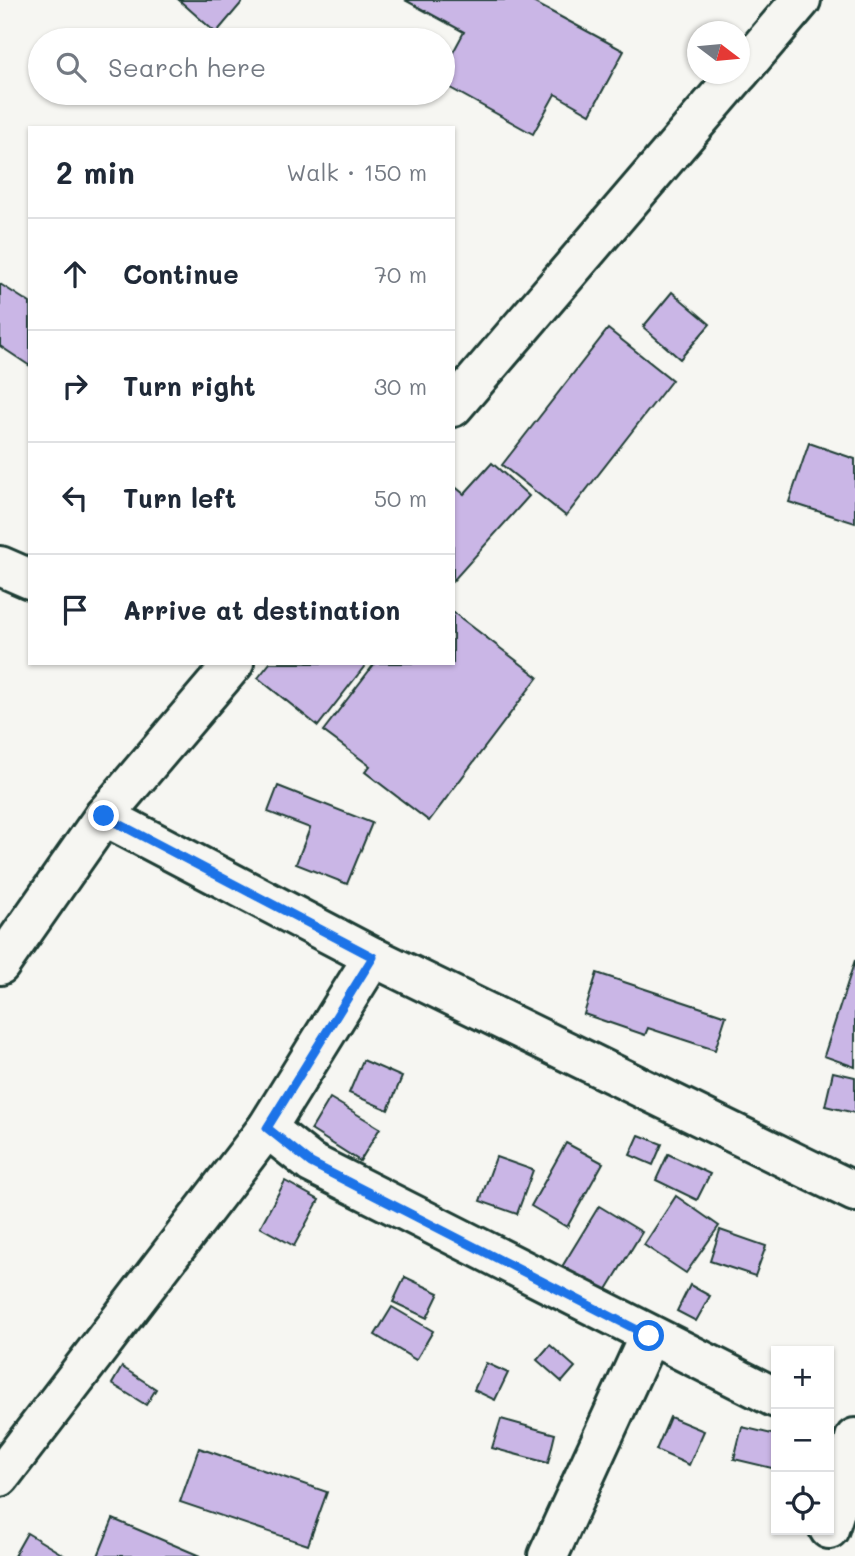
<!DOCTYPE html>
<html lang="en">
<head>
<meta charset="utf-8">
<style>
	:root { --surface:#fff; --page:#f6f6f7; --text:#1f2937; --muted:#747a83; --line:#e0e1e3 }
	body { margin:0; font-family:Mali,sans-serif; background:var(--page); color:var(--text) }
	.controls { position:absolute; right:21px; bottom:21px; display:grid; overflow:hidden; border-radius:0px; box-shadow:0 2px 5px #0004 }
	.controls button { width:63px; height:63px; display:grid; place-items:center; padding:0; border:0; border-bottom:2px solid var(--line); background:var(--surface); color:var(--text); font:35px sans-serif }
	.compass { position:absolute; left:687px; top:21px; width:63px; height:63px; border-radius:50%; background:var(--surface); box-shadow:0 2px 5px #0004; rotate:106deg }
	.stop { position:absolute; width:21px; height:21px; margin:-16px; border:5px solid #1a73e8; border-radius:50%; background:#fff }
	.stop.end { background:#1a73e8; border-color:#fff; box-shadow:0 2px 7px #0008 }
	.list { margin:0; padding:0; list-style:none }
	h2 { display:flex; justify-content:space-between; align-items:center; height:91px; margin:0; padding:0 28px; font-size:30px }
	h2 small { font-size:23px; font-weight:400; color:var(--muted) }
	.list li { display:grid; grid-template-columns:46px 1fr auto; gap:21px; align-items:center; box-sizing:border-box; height:112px; padding:0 28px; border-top:2px solid var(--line) }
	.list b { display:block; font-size:26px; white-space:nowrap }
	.list em { font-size:23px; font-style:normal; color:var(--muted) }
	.icon { flex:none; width:38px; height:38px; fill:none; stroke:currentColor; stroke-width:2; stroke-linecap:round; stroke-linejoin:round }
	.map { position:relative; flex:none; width:855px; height:1556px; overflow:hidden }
	.search { position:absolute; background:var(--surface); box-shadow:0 2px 5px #0004; left:28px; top:28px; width:427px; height:77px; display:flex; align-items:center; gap:18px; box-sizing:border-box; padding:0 24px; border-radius:38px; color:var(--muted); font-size:26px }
	.panel { position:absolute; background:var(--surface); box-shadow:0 2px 5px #0004; left:28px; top:126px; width:427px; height:539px; border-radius:0px }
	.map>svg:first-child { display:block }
	.building { fill:#cab6e6; stroke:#1f3d34; stroke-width:2 }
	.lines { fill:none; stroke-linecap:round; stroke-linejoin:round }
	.minor-casing { stroke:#1f3d34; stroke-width:44 }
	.minor { stroke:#f6f6f2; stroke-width:38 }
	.route { stroke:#1a73e8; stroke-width:9 }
</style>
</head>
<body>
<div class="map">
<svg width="855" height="1556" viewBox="0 0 855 1556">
	<rect width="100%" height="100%" fill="#f6f6f2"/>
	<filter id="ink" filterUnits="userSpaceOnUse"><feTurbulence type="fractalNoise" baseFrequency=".0143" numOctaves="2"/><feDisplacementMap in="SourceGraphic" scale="14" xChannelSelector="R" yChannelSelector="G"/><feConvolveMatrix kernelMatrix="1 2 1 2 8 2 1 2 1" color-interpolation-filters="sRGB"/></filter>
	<g filter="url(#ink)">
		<g class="building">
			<polygon points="179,0 244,0 216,33"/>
			<polygon points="405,0 534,0 533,2 624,51 590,114 555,94 533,134 443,84 443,71 464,32"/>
			<polygon points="0,284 30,303 30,366 0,346"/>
			<polygon points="672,292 710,324 680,359 643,327"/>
			<polygon points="608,329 672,380 566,516 502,465"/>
			<polygon points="809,443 855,459 855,523 789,502"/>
			<polygon points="492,463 529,496 453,581 453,485 464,494"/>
			<polygon points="453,612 538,677 429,821 365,772 370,766 323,731 375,663 453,663"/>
			<polygon points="270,663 367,663 318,726 258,678"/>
			<polygon points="278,786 372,823 347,884 296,864 310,828 268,812"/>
			<polygon points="855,960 855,1067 824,1056"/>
			<polygon points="597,973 726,1016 715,1050 648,1028 645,1035 584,1014"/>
			<polygon points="363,1060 402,1077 388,1110 349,1093"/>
			<polygon points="833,1072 855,1077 855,1113 825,1106"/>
			<polygon points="330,1098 380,1128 360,1161 311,1130"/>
			<polygon points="639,1135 662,1144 653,1165 630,1155"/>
			<polygon points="566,1143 603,1163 567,1227 531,1206"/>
			<polygon points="668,1154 710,1174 697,1200 656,1180"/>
			<polygon points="496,1157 533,1170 517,1214 480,1201"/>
			<polygon points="285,1181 319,1200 294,1246 260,1227"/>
			<polygon points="676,1196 719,1226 686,1273 644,1245"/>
			<polygon points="599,1206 642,1232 603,1296 560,1270"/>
			<polygon points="720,1230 766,1246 755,1276 710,1261"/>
			<polygon points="405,1277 439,1293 427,1318 393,1302"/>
			<polygon points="690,1285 710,1296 696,1321 677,1311"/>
			<polygon points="392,1307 433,1331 416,1360 375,1335"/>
			<polygon points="550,1345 575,1367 562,1382 537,1360"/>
			<polygon points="486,1363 508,1373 495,1400 474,1390"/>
			<polygon points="122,1367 156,1389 146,1405 112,1384"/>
			<polygon points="670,1417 704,1431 689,1465 656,1450"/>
			<polygon points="501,1419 555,1434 548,1463 492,1448"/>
			<polygon points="742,1427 776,1435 776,1469 734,1459"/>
			<polygon points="199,1448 327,1492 308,1545 180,1502"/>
			<polygon points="113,1519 200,1556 98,1556"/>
			<polygon points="27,1533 65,1556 14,1556"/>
		</g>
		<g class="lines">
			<defs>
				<g id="minor">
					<polyline points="740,72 801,0"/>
					<polyline points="453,407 738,74"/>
					<polyline points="0,566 30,579"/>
					<polyline points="104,816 373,957 855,1192"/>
					<polyline points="0,965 104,816 234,663"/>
					<polyline points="267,1128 311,1163 776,1398"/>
					<polyline points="0,1477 267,1128 373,957"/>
					<polyline points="829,1529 851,1462 855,1438"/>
					<polyline points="548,1556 649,1336"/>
				</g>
			</defs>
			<use href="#minor" class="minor-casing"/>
			<use href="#minor" class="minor"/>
		</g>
	</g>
	<g class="lines" filter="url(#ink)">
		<polyline class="route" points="104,816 373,957 267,1128 311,1163 649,1336"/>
	</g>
</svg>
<div class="controls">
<button>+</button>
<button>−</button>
<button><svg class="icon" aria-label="locate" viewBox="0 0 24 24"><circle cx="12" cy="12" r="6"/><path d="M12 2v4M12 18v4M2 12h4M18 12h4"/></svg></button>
</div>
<svg class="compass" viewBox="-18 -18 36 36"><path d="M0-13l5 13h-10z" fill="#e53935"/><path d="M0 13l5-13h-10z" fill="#747a83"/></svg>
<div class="stop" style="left:649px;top:1336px"></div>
<div class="stop end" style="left:104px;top:816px"></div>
<div class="search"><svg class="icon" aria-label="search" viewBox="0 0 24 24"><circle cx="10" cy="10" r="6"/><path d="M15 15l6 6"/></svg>Search here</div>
<section class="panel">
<h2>2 min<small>Walk · 150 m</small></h2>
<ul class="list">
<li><svg class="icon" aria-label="ahead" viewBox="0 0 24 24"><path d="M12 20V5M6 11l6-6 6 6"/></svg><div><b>Continue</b></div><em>70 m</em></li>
<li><svg class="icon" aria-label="right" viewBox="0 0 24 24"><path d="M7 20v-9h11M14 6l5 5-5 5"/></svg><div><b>Turn right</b></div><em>30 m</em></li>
<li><svg class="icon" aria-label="left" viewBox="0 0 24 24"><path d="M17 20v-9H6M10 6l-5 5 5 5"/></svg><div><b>Turn left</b></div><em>50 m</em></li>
<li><svg class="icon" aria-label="arrive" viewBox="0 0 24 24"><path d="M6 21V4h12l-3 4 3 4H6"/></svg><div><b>Arrive at destination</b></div></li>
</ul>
</section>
</div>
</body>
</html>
